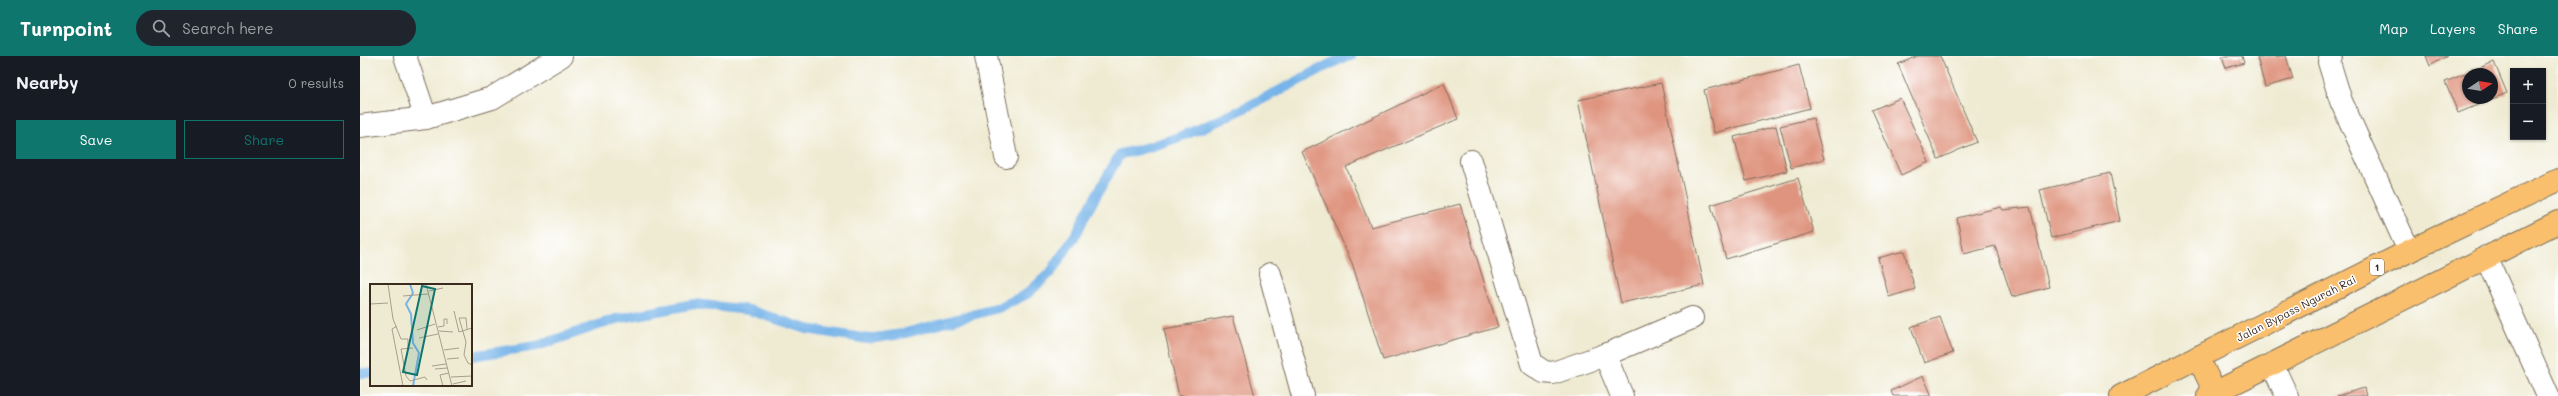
<!DOCTYPE html>
<html lang="en">
<head>
<meta charset="utf-8">
<style>
	:root { --surface:#171b24; --page:#20242c; --text:#f1f3f6; --muted:#9ea1a6; --line:#363941; --accent:#0f766e }
	body { margin:0; font-family:Mali,sans-serif; background:var(--page); color:var(--text) }
	.controls { position:absolute; right:12px; top:12px; display:grid; overflow:hidden; border-radius:0px; box-shadow:0 1px 3px #0004 }
	.controls button { width:36px; height:36px; display:grid; place-items:center; padding:0; border:0; border-bottom:1px solid var(--line); background:var(--surface); color:var(--text); font:20px sans-serif }
	.compass { position:absolute; left:2102px; top:12px; width:36px; height:36px; border-radius:50%; background:var(--surface); box-shadow:0 1px 3px #0004; rotate:78deg }
	.list { margin:0; padding:0; list-style:none }
	h2 { display:flex; justify-content:space-between; align-items:center; height:52px; margin:0; padding:0 16px; font-size:17px }
	h2 small { font-size:13px; font-weight:400; color:var(--muted) }
	.actions { display:flex; gap:8px; padding:12px 16px }
	.actions a { flex:1; padding:9px 0; border:1px solid var(--accent); border-radius:0px; text-align:center; font-size:14px; color:var(--accent) }
	.actions .main { background:var(--accent); color:#fff }
	.icon { flex:none; width:22px; height:22px; fill:none; stroke:currentColor; stroke-width:2; stroke-linecap:round; stroke-linejoin:round }
	.map { position:relative; flex:none; width:2198px; height:340px; overflow:hidden }
	header { display:flex; align-items:center; gap:24px; box-sizing:border-box; height:56px; padding:0 20px; background:var(--accent); color:#fff }
	header strong { font-size:19px }
	nav { display:flex; gap:22px; margin-inline-start:auto; font-size:14px }
	.search { width:280px; height:36px; background:var(--page); display:flex; align-items:center; gap:10px; box-sizing:border-box; padding:0 14px; border-radius:22px; color:var(--muted); font-size:15px }
	main { display:flex }
	aside { flex:1; background:var(--surface) }
	.map>svg:first-child { display:block }
	.lines { fill:none; stroke-linecap:round; stroke-linejoin:round }
	.stream { stroke:#76b3e8; stroke-width:10 }
	.building { fill:#df947f; fill-rule:evenodd }
	.minor-casing { stroke:#7a6e5d; stroke-width:24 }
	.highway-casing { stroke:#7a6e5d; stroke-width:24 }
	.minor { stroke:#fff; stroke-width:22 }
	.highway { stroke:#f9bf6d; stroke-width:22 }
	.labels { text-anchor:middle; dominant-baseline:central; stroke-width:3; stroke-linejoin:round; paint-order:stroke }
	.shield { fill:#fff; stroke:#766a62; stroke-width:1 }
	.shield-label { font-size:10px; font-weight:bold; fill:#3b2a1e }
	.street-label { font-size:11px; fill:#3b2a1e; stroke:#fff }
	.inset-river { fill:none; stroke:#76b3e8; stroke-width:2 }
	.inset-road { fill:none; stroke:#a79e8b; stroke-width:1 }
	.view { fill:#0f766e; fill-opacity:0.15; stroke:#0f766e; stroke-width:2 }
	.inset-edge { fill:none; stroke:#3b2a1e; stroke-width:2 }
</style>
</head>
<body>
<header>
<strong>Turnpoint</strong>
<div class="search"><svg class="icon" aria-label="search" viewBox="0 0 24 24"><circle cx="10" cy="10" r="6"/><path d="M15 15l6 6"/></svg>Search here</div>
<nav><a>Map</a><a>Layers</a><a>Share</a></nav>
</header>
<main>
<aside>
<h2>Nearby<small>0 results</small></h2>
<ul class="list">
</ul>
<div class="actions"><a class="main">Save</a><a>Share</a></div>
</aside>
<div class="map">
<svg width="2198" height="340" viewBox="0 0 2198 340">
	<rect width="100%" height="100%" fill="#fff"/>
	<filter id="ink" filterUnits="userSpaceOnUse"><feTurbulence type="fractalNoise" baseFrequency=".025" numOctaves="2"/><feDisplacementMap in="SourceGraphic" scale="8" xChannelSelector="R" yChannelSelector="G"/><feConvolveMatrix kernelMatrix="1 2 1 2 8 2 1 2 1" color-interpolation-filters="sRGB"/></filter>
	<filter id="wash" filterUnits="userSpaceOnUse"><feTurbulence type="fractalNoise" baseFrequency=".012" numOctaves="4" result="noise"/><feDisplacementMap in="SourceGraphic" scale="16" xChannelSelector="R" yChannelSelector="G"/><feGaussianBlur stdDeviation="0.9" result="paint"/><feColorMatrix in="noise" values="0 0 0 0 0 0 0 0 0 0 0 0 0 0 0 0 0 1.4 0 .05"/><feComposite in="paint" operator="in"/></filter>
	<g filter="url(#wash)">
		<rect width="100%" height="100%" fill="#efebd3"/>
		<g class="lines">
			<g class="stream">
				<path d="M111,300L177,290L256,263L334,248L389,254L447,273L508,283L542,278L638,252L667,238L691,216L718,175L724,161L760,98C838,82 909,39 980,3L991,0"/>
				<polyline points="0,317 11,317"/>
			</g>
		</g>
		<g id="blocks">
			<g class="building">
				<polygon points="1558,0 1580,0 1617,86 1578,103 1538,8"/>
				<polygon points="1862,0 1882,0 1884,7 1866,12"/>
				<polygon points="1926,0 1933,23 1905,31 1897,1"/>
				<polygon points="2066,0 2087,0 2070,10"/>
				<path d="M2134,6L2147,37L2098,57L2085,26ZM2108,18H2132V42H2108Z"/>
				<polygon points="1439,9 1450,52 1354,77 1344,34"/>
				<polygon points="1084,27 1098,63 986,111 1011,171 1100,148 1138,271 1023,304 992,207 942,96"/>
				<polygon points="1301,27 1344,229 1261,247 1218,44"/>
				<polygon points="1540,42 1569,106 1541,119 1512,54"/>
				<polygon points="1453,62 1464,103 1431,112 1420,70"/>
				<polygon points="1416,70 1427,115 1386,125 1374,81"/>
				<polygon points="1750,117 1760,165 1691,182 1680,134"/>
				<polygon points="1438,122 1454,176 1366,203 1351,149"/>
				<polygon points="1641,151 1643,154 1670,151 1689,231 1652,241 1635,190 1604,198 1597,162"/>
				<polygon points="1544,195 1555,233 1529,241 1518,202"/>
				<polygon points="873,260 895,340 819,340 804,273"/>
				<polygon points="1580,261 1593,297 1564,307 1551,271"/>
				<polygon points="1563,320 1572,340 1533,340 1531,335"/>
				<polygon points="2004,332 2006,340 1977,340"/>
			</g>
		</g>
	</g>
	<g filter="url(#ink)">
		<use href="#blocks" fill-opacity="0" stroke="#7a6e5d" stroke-width="1"/>
		<g class="lines">
			<defs>
				<g id="minor">
					<polyline points="45,0 66,62"/>
					<polyline points="626,0 646,101"/>
					<polyline points="1971,0 1969,6 1981,45 2049,195"/>
					<polyline points="0,70 66,62 132,42 201,0"/>
					<polyline points="1111,105 1172,308 1184,316 1193,317 1245,299 1332,262"/>
					<polyline points="2126,201 2188,340"/>
					<polyline points="910,218 943,340"/>
					<polyline points="1245,299 1262,340"/>
					<polyline points="1912,308 1927,340"/>
				</g>
				<g id="highway">
					<polyline points="1838,301 1855,337"/>
					<polyline points="1761,340 2049,195 2198,124"/>
					<polyline points="1848,340 2198,166"/>
				</g>
			</defs>
			<use href="#minor" class="minor-casing"/>
			<use href="#highway" class="highway-casing"/>
			<use href="#minor" class="minor"/>
			<use href="#highway" class="highway"/>
		</g>
	</g>
	<g class="labels">
		<rect class="shield" x="2010" y="203" width="14" height="16" rx="3"/>
		<g class="shield-label">
			<text x="2017" y="211">1</text>
		</g>
		<g class="street-label">
			<text transform="translate(1936 252) rotate(-27)">Jalan Bypass Ngurah Rai</text>
		</g>
	</g>
	<g transform="translate(10 228)">
		<rect width="102" height="102" fill="#efebd3"/>
		<path class="inset-river" d="M40,0L43,9L36,20L41,30L43,59L49,69L43,102"/>
		<path class="inset-road" d="M18,0L23,35L31,55H38V64M56,0L82,102M59,7L73,4M33,12L58,10M0,20L18,19M84,27L89,48L102,44M27,42L22,45L33,102M68,43L74,42V35H77V40M97,45L96,34H89L96,58L94,71L98,79L102,81M47,46L65,40M69,47L83,48M49,54L68,50M43,64L31,65L36,92L40,97L55,93L57,96M74,66L89,64M77,75L89,74M62,82L76,80M65,85L77,84M81,93L102,92M83,100L96,97M73,102L70,91L79,89"/>
		<path class="view" d="M52,2L65,5L47,91L33,88Z"/>
		<rect width="102" height="102" class="inset-edge"/>
	</g>
</svg>
<div class="controls">
<button>+</button>
<button>−</button>
</div>
<svg class="compass" viewBox="-18 -18 36 36"><path d="M0-13l5 13h-10z" fill="#e53935"/><path d="M0 13l5-13h-10z" fill="#9ea1a6"/></svg>
</div>
</main>
</body>
</html>
